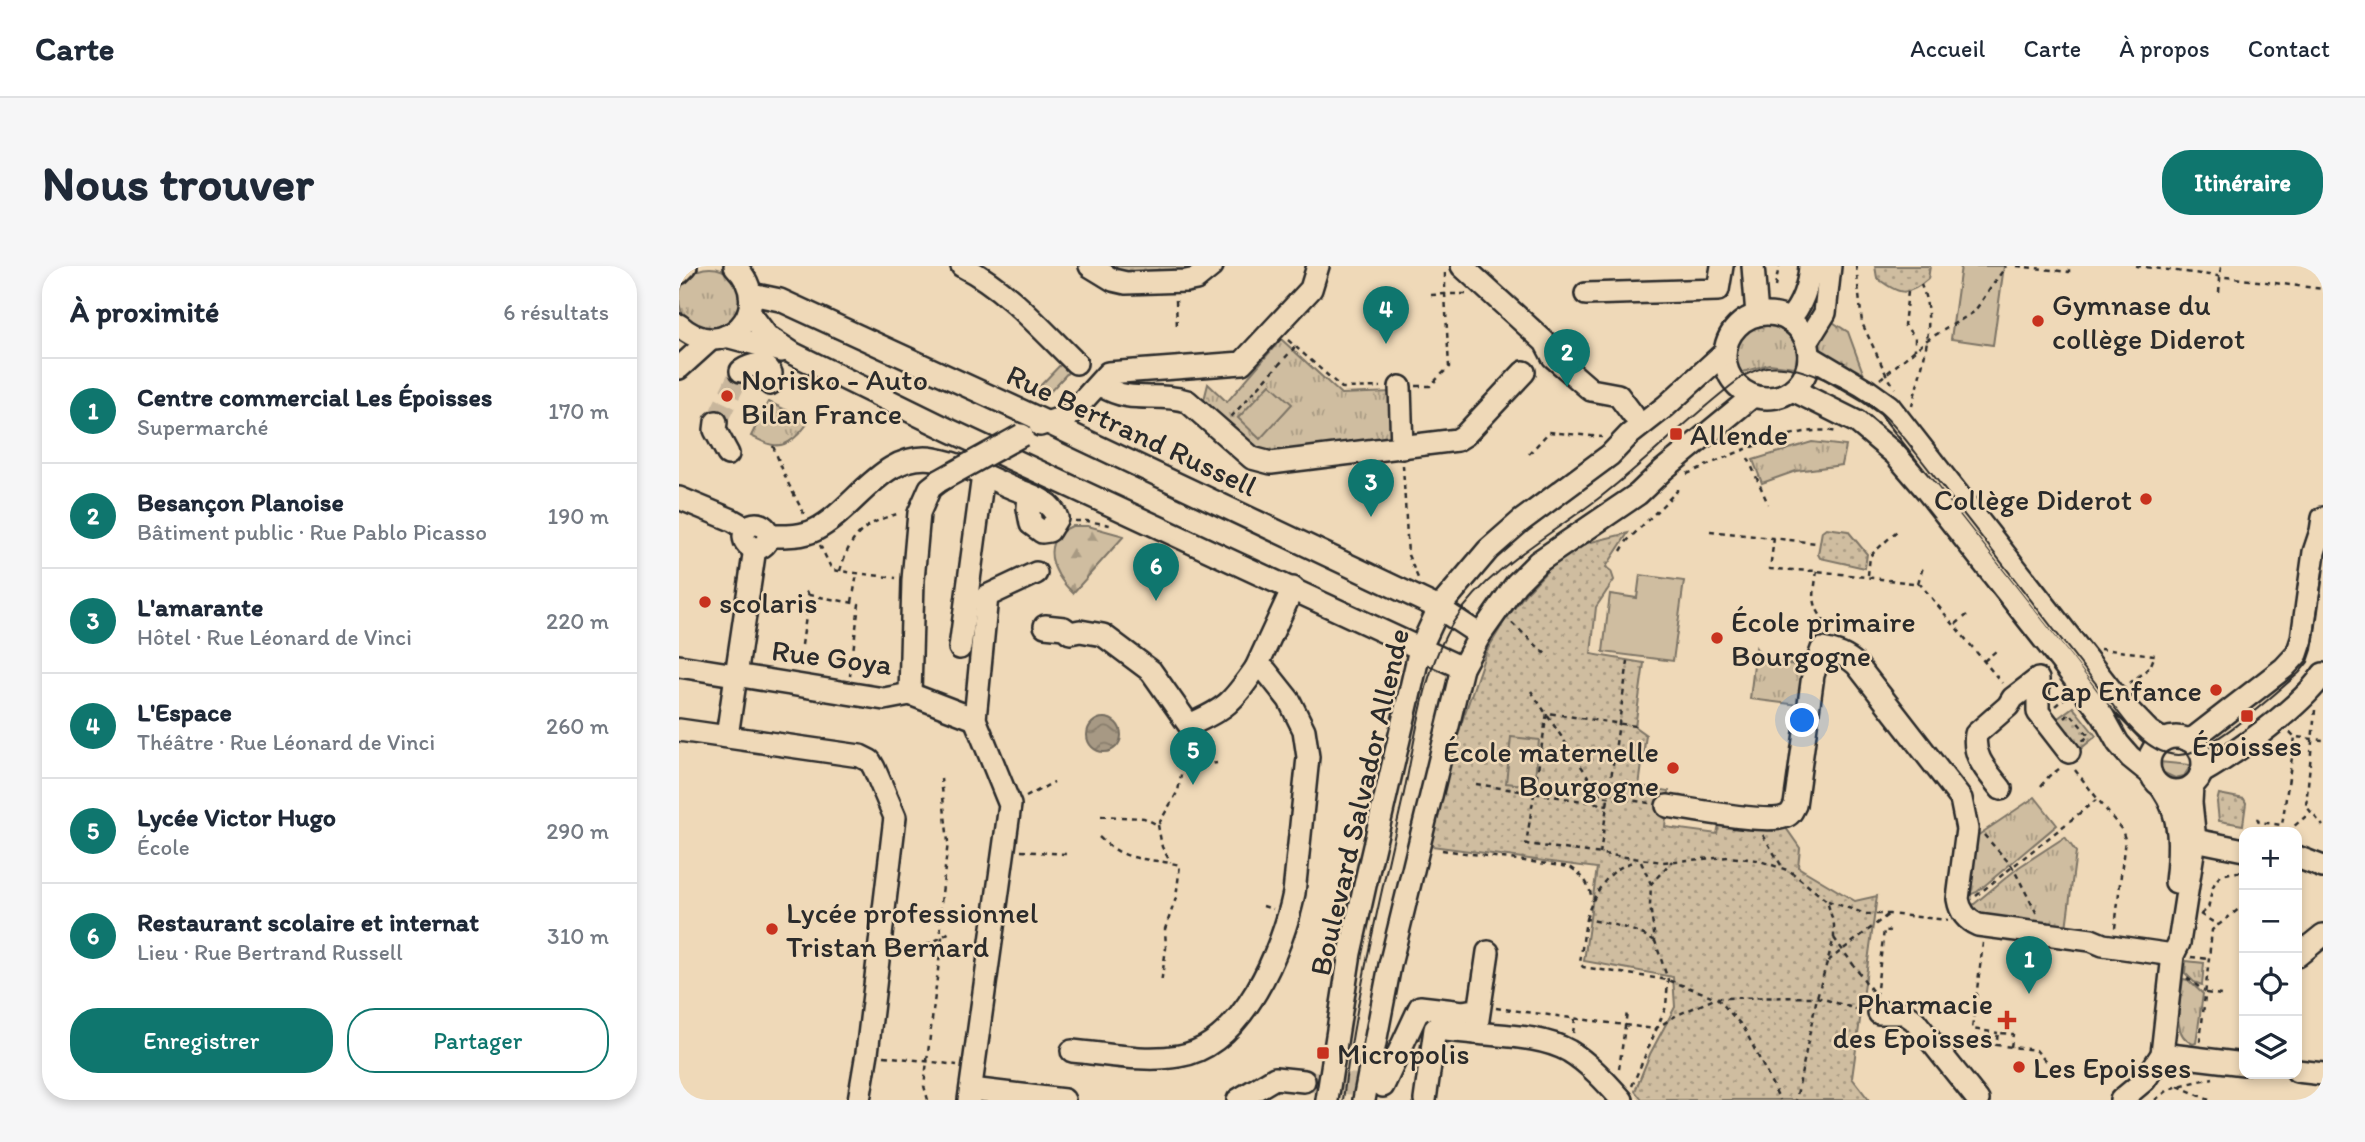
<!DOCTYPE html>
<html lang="fr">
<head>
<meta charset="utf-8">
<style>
	:root { --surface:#fff; --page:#f6f6f7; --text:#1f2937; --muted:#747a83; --line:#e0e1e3; --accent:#0f766e }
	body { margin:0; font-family:Itim,sans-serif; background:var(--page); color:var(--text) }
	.controls { position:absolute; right:21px; bottom:21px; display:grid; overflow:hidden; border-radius:14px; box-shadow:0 4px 10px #0003 }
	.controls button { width:63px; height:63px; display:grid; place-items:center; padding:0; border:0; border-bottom:2px solid var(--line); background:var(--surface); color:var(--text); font:35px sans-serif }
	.you { position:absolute; left:1124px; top:455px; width:24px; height:24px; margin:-18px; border:5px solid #fff; border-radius:50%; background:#1a73e8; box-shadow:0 0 0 10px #1a73e833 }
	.badge { display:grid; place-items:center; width:46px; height:46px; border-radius:50%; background:var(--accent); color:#fff; font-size:23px; font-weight:700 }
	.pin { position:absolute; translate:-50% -58px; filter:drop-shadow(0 2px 4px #0008) }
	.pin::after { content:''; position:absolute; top:37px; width:24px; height:21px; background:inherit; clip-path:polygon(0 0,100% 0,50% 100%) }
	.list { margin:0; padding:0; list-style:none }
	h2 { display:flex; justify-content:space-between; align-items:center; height:91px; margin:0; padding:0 28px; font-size:30px }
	h2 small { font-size:23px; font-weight:400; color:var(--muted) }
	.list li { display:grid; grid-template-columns:46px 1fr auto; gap:21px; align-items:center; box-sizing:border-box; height:105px; padding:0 28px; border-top:2px solid var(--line) }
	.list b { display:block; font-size:26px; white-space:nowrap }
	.list p { margin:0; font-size:23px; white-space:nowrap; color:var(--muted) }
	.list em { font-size:23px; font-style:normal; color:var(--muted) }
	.actions { display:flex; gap:14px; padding:21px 28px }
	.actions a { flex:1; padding:16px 0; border:2px solid var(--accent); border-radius:28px; text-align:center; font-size:24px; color:var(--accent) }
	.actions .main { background:var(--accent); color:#fff }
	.icon { flex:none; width:38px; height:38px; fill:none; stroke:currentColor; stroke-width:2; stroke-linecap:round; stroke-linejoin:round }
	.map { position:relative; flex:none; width:1644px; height:834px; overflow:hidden; border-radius:28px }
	header { display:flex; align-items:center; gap:42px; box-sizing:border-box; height:98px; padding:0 35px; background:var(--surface); border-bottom:2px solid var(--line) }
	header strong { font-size:33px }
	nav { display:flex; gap:38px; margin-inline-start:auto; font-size:24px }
	.intro { display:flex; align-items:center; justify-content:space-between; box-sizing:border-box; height:168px; padding:0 42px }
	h1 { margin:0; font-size:49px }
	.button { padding:18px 32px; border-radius:28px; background:var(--accent); color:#fff; font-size:24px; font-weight:700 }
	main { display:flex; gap:42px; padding:0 42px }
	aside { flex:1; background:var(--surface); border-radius:28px; box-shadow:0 4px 10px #0003 }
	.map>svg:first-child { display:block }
	.grass { fill:url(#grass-tufts); stroke:#7d7466; stroke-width:2 }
	.forest { fill:url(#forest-firs); stroke:#7d7466; stroke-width:2 }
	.park { fill:url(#park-dots); stroke:#7d7466; stroke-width:2 }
	.garden { fill:#cfbda0; stroke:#7d7466; stroke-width:2 }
	.water { fill:url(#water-waves); stroke:#756d60; stroke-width:2 }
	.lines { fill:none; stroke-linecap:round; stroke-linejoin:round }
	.minor-tunnel { stroke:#c8b69c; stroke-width:21; stroke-dasharray:21 10; stroke-linecap:butt }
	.minor-casing { stroke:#2b2b2b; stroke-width:26 }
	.path { stroke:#2b2b2b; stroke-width:2.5; stroke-dasharray:5 5; stroke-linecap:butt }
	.minor { stroke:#efd9b8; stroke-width:21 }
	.tram { stroke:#2b2b2b; stroke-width:2 }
	.minor-bridge-casing { stroke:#2b2b2b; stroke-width:26; stroke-linecap:butt }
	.minor-bridge { stroke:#efd9b8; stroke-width:21 }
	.poi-dot { fill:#c8321e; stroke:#efd9b8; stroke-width:2.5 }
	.labels { text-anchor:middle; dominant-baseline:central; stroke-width:5; stroke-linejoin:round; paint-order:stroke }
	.poi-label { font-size:30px; fill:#2b2b2b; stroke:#efd9b8; text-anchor:start }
	.street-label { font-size:30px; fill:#2b2b2b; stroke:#efd9b8 }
</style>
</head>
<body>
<header>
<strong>Carte</strong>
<nav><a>Accueil</a><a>Carte</a><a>À propos</a><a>Contact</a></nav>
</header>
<div class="intro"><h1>Nous trouver</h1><a class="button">Itinéraire</a></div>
<main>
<aside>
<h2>À proximité<small>6 résultats</small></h2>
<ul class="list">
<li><span class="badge">1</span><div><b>Centre commercial Les Époisses</b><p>Supermarché</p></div><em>170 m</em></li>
<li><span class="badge">2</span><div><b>Besançon Planoise</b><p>Bâtiment public · Rue Pablo Picasso</p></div><em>190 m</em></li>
<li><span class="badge">3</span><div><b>L'amarante</b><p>Hôtel · Rue Léonard de Vinci</p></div><em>220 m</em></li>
<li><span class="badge">4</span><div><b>L'Espace</b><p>Théâtre · Rue Léonard de Vinci</p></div><em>260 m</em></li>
<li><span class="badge">5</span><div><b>Lycée Victor Hugo</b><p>École</p></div><em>290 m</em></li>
<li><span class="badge">6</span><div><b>Restaurant scolaire et internat</b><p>Lieu · Rue Bertrand Russell</p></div><em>310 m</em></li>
</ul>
<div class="actions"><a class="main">Enregistrer</a><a>Partager</a></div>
</aside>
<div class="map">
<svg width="1644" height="834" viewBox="0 0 1644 834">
	<defs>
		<pattern id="grass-tufts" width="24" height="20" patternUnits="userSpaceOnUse" patternTransform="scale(1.75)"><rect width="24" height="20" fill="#cfbda0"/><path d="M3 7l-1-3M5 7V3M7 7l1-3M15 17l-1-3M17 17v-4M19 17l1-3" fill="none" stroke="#a89a83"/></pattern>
		<pattern id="forest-firs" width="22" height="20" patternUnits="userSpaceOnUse" patternTransform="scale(1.75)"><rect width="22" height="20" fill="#cfbda0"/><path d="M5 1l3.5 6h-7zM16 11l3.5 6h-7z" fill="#a89a83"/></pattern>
		<pattern id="park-dots" width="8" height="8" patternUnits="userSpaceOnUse" patternTransform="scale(1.75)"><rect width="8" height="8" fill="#cfbda0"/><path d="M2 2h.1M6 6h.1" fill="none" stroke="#a89a83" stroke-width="1.8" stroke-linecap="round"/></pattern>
		<pattern id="water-waves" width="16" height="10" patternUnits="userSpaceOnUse" patternTransform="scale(1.75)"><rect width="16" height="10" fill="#a79984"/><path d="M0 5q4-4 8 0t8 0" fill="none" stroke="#887d6c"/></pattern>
	</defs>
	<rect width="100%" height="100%" fill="#efd9b8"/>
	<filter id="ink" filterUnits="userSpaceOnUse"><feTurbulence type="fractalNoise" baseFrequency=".0143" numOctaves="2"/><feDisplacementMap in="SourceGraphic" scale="14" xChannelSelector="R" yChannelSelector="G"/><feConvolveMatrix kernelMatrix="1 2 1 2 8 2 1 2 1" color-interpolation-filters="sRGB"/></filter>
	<g filter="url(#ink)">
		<g class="grass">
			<circle cx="31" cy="33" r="31"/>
			<polygon points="1152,55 1169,66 1187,115 1140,88 1141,75"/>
			<path d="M1077,60C1103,57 1124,74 1116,101L1090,98L1061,107C1053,87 1057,70 1077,60Z"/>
			<polygon points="602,73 662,128 714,126 715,169 710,172 587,189 579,186 525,134 529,118 548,136"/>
			<path d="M89,136H90L130,155C123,166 109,182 94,179C87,178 79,173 72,170Z"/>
			<polygon points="1133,176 1167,180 1163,199 1117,205 1083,217 1074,194"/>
			<path d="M1077,382C1086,399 1107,397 1125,400L1120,439L1071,433Z"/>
			<polygon points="1480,496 1512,499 1505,510 1496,512 1483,506"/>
			<polygon points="1356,531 1378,559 1298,626 1288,630 1298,570"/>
			<polygon points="1386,571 1397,586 1387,662 1298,648 1294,639 1340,601"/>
			<polygon points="1507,695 1525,697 1523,719 1515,716 1506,707"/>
			<path d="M1504,713L1509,714L1524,728L1517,777L1514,778C1490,768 1502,734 1504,713Z"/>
		</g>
		<path class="forest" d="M393,260H409L445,270L394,327C373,307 359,275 393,260Z"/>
		<g class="park">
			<polygon points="404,0 543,0 492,21"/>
			<path d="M1196,0H1251L1249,13C1228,32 1219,28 1198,12Z"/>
			<polygon points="1147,262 1169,265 1188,288 1186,302 1141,292 1139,288 1143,265"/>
			<polygon points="949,267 927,301 932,305 935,314 917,341 912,388 965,397 956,461 967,469 960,520 990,525 986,561 1038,568 1041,553 1107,562 1121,582 1119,601 1176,635 1198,630 1173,812 1190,834 963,834 956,825 971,788 996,741 994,711 905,695 918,602 753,580 751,582 776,476 807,386 825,356 847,327 872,301 904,278"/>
			<polygon points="1394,441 1417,470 1399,485 1375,455"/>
			<polygon points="1540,528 1565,533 1567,537 1564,559 1540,555 1538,536"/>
		</g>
		<g class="garden">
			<polygon points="1282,0 1325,0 1314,79 1272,73"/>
			<polygon points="386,94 394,101 368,129 360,121"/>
			<polygon points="591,118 613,138 581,173 559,152"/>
			<polygon points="961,309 1005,315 994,395 924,386 931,328 958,332"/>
			<polygon points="832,471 860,474 855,520 827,517"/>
		</g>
		<circle class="water" cx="425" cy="469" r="17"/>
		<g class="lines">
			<g class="minor-tunnel">
				<polyline points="37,156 62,105"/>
				<polyline points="625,815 703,820"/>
			</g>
			<defs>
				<g id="minor">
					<path d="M283,0C328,23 361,62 397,97"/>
					<polyline points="411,0 434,14 447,17 507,15 517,13 533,0"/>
					<polyline points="783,0 866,76 874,91 912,124 939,129 954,149"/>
					<polyline points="1074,0 1078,49"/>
					<polyline points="0,7 7,0"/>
					<polyline points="72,28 101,34 367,156 760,342 801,369"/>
					<polyline points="907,28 1039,24 1043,0"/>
					<polyline points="70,46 88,70 115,88 270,164 783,402"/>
					<circle cx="1088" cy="90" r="42"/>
					<path d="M1109,54C1123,41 1130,18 1131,0"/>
					<path d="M0,59C44,100 99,43 56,0"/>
					<polyline points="47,70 103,85"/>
					<polyline points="1128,76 1146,47 1151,0"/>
					<polyline points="1130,90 1189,125 1210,140 1439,433 1470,465 1484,474"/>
					<polyline points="0,102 31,74"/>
					<path d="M62,105C72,98 85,95 92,107L91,118"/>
					<path d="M423,120C453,139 478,125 508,135L573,192L592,197L778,174L786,169L845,106"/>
					<polyline points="721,121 723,182"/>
					<polyline points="1114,124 1178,156 1216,188 1248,225 1382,395 1424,450 1439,477 1451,491 1472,508"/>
					<polyline points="37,156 36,164 49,188"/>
					<polyline points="361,159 391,149 429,107 563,97 632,23 639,0"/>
					<polyline points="0,232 53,254 67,262"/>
					<circle cx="77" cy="270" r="12"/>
					<path d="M89,270C105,270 122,271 136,264C176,244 204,184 256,193C280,197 309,211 331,221C348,228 372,233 378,252L370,265L363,266L352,258L349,242L350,229"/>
					<path d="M366,360L385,362L391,367L401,365L424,369L472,405L510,459C549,442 553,436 577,402L587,405L610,434L625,464L629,491L615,627C604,682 564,780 500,790C465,796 428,788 393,785"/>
					<polyline points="281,382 304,209"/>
					<polyline points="0,400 205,433 231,428 296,453"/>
					<polyline points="577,402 614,322"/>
					<polyline points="231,428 234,314 240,247 251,222 260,215"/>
					<polyline points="0,464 181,490 191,495 195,502 216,551 188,787 180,834"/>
					<polyline points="48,470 76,282"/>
					<circle cx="1497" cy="498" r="27"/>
					<polyline points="1509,474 1516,471 1605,402 1618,388 1623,373 1635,286 1642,265 1644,252"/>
					<path d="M1522,507C1557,487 1622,441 1644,408"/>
					<path d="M1483,522C1503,550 1501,583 1497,616"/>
					<path d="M1322,523C1308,505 1293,491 1297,468L1329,440L1334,432L1359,413V446L1390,486"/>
					<path d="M988,540C1011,543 1087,558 1105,551C1112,549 1113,545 1116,539L1134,409L1143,383C1158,386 1167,389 1178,399L1282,533L1288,563L1279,633C1281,645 1287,654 1299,659L1412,674L1424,679L1494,689"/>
					<polyline points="1506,565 1516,574 1565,584"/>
					<polyline points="1618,591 1644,601"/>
					<path d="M809,686L797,767C827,770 863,770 890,785C910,797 928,817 943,834"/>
					<polyline points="1618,690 1644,669"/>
					<polyline points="1200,747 1225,747 1235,754 1299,834"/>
					<polyline points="1483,788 1565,798"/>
					<polyline points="1618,805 1644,808"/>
					<polyline points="704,820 741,741 784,746 800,743"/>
					<polyline points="292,823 385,834"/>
					<polyline points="290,834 331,539 296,453 308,330 357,307"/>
					<polyline points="559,834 596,812 625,815"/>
					<polyline points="648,834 671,687 689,606 741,383 760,342 809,284 842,255 931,189 950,169 987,140 1046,86"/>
					<polyline points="685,834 711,699 783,402 801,369 837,318 859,296 959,228 984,204 1074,130"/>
					<polyline points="746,834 756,763 797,767"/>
					<polyline points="1442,834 1466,814 1483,788 1494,689 1500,677 1516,574 1512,537 1513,520"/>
				</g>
			</defs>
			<use href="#minor" class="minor-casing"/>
			<g class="path">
				<polyline points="1177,0 1183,57 1207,108 1216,122"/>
				<polyline points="1338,0 1390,6 1390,0"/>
				<polyline points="1457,0 1644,23"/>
				<polyline points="1096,21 1100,0"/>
				<polyline points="1229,26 1225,59 1236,71 1236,84"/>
				<polyline points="1540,26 1542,0"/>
				<polyline points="752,29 766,28 766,7"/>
				<polyline points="497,34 498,62"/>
				<polyline points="609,74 663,122 702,121"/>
				<polyline points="1201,113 1248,74 1295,46 1327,0"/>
				<polyline points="737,120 751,120 770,101 766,28 787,28"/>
				<path d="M1233,140C1242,101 1259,58 1242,19"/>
				<polyline points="552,151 616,81"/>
				<polyline points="94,180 108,215 125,248"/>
				<polyline points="850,188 870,166 923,171"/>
				<polyline points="1069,192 1089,238"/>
				<polyline points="724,199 729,289 739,312"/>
				<path d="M1008,208C1045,192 1118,157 1158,166"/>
				<polyline points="396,255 408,255 431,259"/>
				<polyline points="1031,265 1137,277"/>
				<polyline points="1095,272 1091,303 1138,305 1241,318 1323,417"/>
				<polyline points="141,279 153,304 217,312"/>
				<polyline points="942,285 948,275 998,225 998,223"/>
				<path d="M161,305C171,269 186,256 222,247"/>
				<path d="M1138,305C1133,339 1133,337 1152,366"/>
				<polyline points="1189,309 1191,290 1220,263"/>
				<polyline points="1239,317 1244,301"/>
				<polyline points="130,329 180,338 171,410"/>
				<polyline points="173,336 178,308"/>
				<polyline points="833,357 870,391"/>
				<polyline points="1277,358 1288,349"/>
				<polyline points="123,379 130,329 125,323"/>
				<polyline points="1421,383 1476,389 1471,401 1451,417"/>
				<polyline points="1305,395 1317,385"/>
				<polyline points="852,425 922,530 971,537"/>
				<polyline points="1376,440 1387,431"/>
				<polyline points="1636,444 1627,540 1644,560"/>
				<polyline points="1386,452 1391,447 1410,470 1402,476"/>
				<polyline points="956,460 868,447 847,578 984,596 1050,591 1078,594 1111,605 1148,635 1155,659 1155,672 1138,731 1117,834"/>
				<polyline points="1611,466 1616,471 1644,474"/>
				<polyline points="504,502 538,497"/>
				<polyline points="1396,504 1443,564 1446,573 1436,662"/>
				<polyline points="797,518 929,539"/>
				<polyline points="1362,520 1370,510 1383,501"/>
				<polyline points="347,531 375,516"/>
				<polyline points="422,550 465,552 479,559 499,525 508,477"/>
				<polyline points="1578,552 1580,556 1603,559 1616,471"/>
				<polyline points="479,559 483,581 492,597"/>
				<polyline points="1579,566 1580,556"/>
				<polyline points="1608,566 1632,546"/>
				<polyline points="1084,569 1102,599"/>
				<polyline points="1305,569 1333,600 1359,650"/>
				<path d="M420,571C448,598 468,591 501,599L497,632L486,663L487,682L482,718"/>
				<path d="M763,584L891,601C905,610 911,619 913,635"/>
				<polyline points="342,585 387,588"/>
				<polyline points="921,588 949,395"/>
				<polyline points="962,596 972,618"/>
				<polyline points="1297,630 1417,534"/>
				<polyline points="1149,635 1187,648 1210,648 1269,654"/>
				<polyline points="584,640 594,643"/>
				<polyline points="1521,648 1539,659"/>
				<path d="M1522,648L1529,643C1535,615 1534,606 1565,606"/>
				<path d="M907,653C915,627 929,602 957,595"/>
				<polyline points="1155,672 1196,729"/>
				<path d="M976,675C955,662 932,658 907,653L901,697L904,701L989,714L1038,732L1138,731L1184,745"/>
				<polyline points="1304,677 1293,763 1319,767"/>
				<path d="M218,682C239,685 253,677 271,666"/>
				<polyline points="1512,691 1530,693"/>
				<polyline points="1149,695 1210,648"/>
				<polyline points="1508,712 1525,725"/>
				<polyline points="1527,727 1542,729"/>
				<polyline points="1197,731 1205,664 1211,665"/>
				<polyline points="817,742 976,763 998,749 1038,732 1065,762 1101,834"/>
				<polyline points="894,767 896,753"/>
				<polyline points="1521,776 1533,664 1565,639"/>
				<polyline points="1332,781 1334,768 1319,767 1317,779 1357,784 1369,798"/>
				<polyline points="205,790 278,799"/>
				<polyline points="940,803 948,746"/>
				<polyline points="953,820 987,741 989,714 976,675 971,639 972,618 993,595"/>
				<polyline points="1499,820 1530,834"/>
				<polyline points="249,834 245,820 263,671 260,654 269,576 262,513"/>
				<polyline points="1476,834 1488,825 1499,820 1534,812"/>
			</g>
			<use href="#minor" class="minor"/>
			<path class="tram" d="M664,834C677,731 702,629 725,527C737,470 744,404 775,355C811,300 874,268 924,229C973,191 1016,145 1066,109C1073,106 1079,103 1087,101C1121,96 1175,125 1201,146C1215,158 1226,173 1237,187L1450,460C1463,475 1479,489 1500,489C1530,488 1596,428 1620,407L1629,396L1633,384L1644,305"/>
			<defs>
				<polyline id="minor-bridge" points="260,215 343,169"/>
			</defs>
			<use href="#minor-bridge" class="minor-bridge-casing"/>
			<use href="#minor-bridge" class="minor-bridge"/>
		</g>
	</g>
	<g class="poi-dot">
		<circle cx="1359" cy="55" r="7"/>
		<circle cx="48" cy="130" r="7"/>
		<rect x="990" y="161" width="14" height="14" rx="3.5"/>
		<circle cx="1467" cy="233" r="7"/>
		<circle cx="26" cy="336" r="7"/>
		<circle cx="1038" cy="372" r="7"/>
		<circle cx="1537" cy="424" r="7"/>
		<rect x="1561" y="443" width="14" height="14" rx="3.5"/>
		<circle cx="994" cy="502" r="7"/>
		<circle cx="93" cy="663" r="7"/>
		<path d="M1324.5 743.5h7v7h7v7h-7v7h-7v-7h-7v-7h7z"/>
		<rect x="637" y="780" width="14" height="14" rx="3.5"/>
		<circle cx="1340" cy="801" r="7"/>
	</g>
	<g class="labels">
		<g class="poi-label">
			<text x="1373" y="38">Gymnase du<tspan x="1373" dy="34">collège Diderot</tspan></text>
			<text x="62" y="113">Norisko - Auto<tspan x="62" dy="34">Bilan France</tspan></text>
			<text x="1011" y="168">Allende</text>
			<text x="1453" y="233" text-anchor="end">Collège Diderot</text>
			<text x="40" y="336">scolaris</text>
			<text x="1052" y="355">École primaire<tspan x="1052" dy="34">Bourgogne</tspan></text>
			<text x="1523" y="424" text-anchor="end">Cap Enfance</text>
			<text x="1568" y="479" text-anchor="middle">Époisses</text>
			<text x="980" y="485" text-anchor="end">École maternelle<tspan x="980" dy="34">Bourgogne</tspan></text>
			<text x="107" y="646">Lycée professionnel<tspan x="107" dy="34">Tristan Bernard</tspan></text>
			<text x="1314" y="737" text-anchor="end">Pharmacie<tspan x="1314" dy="34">des Epoisses</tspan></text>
			<text x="658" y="787">Micropolis</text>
			<text x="1354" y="801">Les Epoisses</text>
		</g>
		<g class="street-label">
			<text transform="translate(453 164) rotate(25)">Rue Bertrand Russell</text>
			<text transform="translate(153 391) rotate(7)">Rue Goya</text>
			<text transform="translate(680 536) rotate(-77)">Boulevard Salvador Allende</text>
		</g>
	</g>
</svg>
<div class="controls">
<button>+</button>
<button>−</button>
<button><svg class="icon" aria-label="locate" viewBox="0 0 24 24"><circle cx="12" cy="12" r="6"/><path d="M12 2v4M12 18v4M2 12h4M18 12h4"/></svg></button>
<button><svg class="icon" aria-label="layers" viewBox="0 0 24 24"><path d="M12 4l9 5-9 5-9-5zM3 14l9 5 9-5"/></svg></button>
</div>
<div class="you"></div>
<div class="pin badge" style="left:1350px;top:728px">1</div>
<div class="pin badge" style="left:888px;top:121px">2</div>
<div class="pin badge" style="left:692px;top:251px">3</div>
<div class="pin badge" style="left:707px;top:78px">4</div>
<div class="pin badge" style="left:514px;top:519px">5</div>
<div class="pin badge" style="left:477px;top:335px">6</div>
</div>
</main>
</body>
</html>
